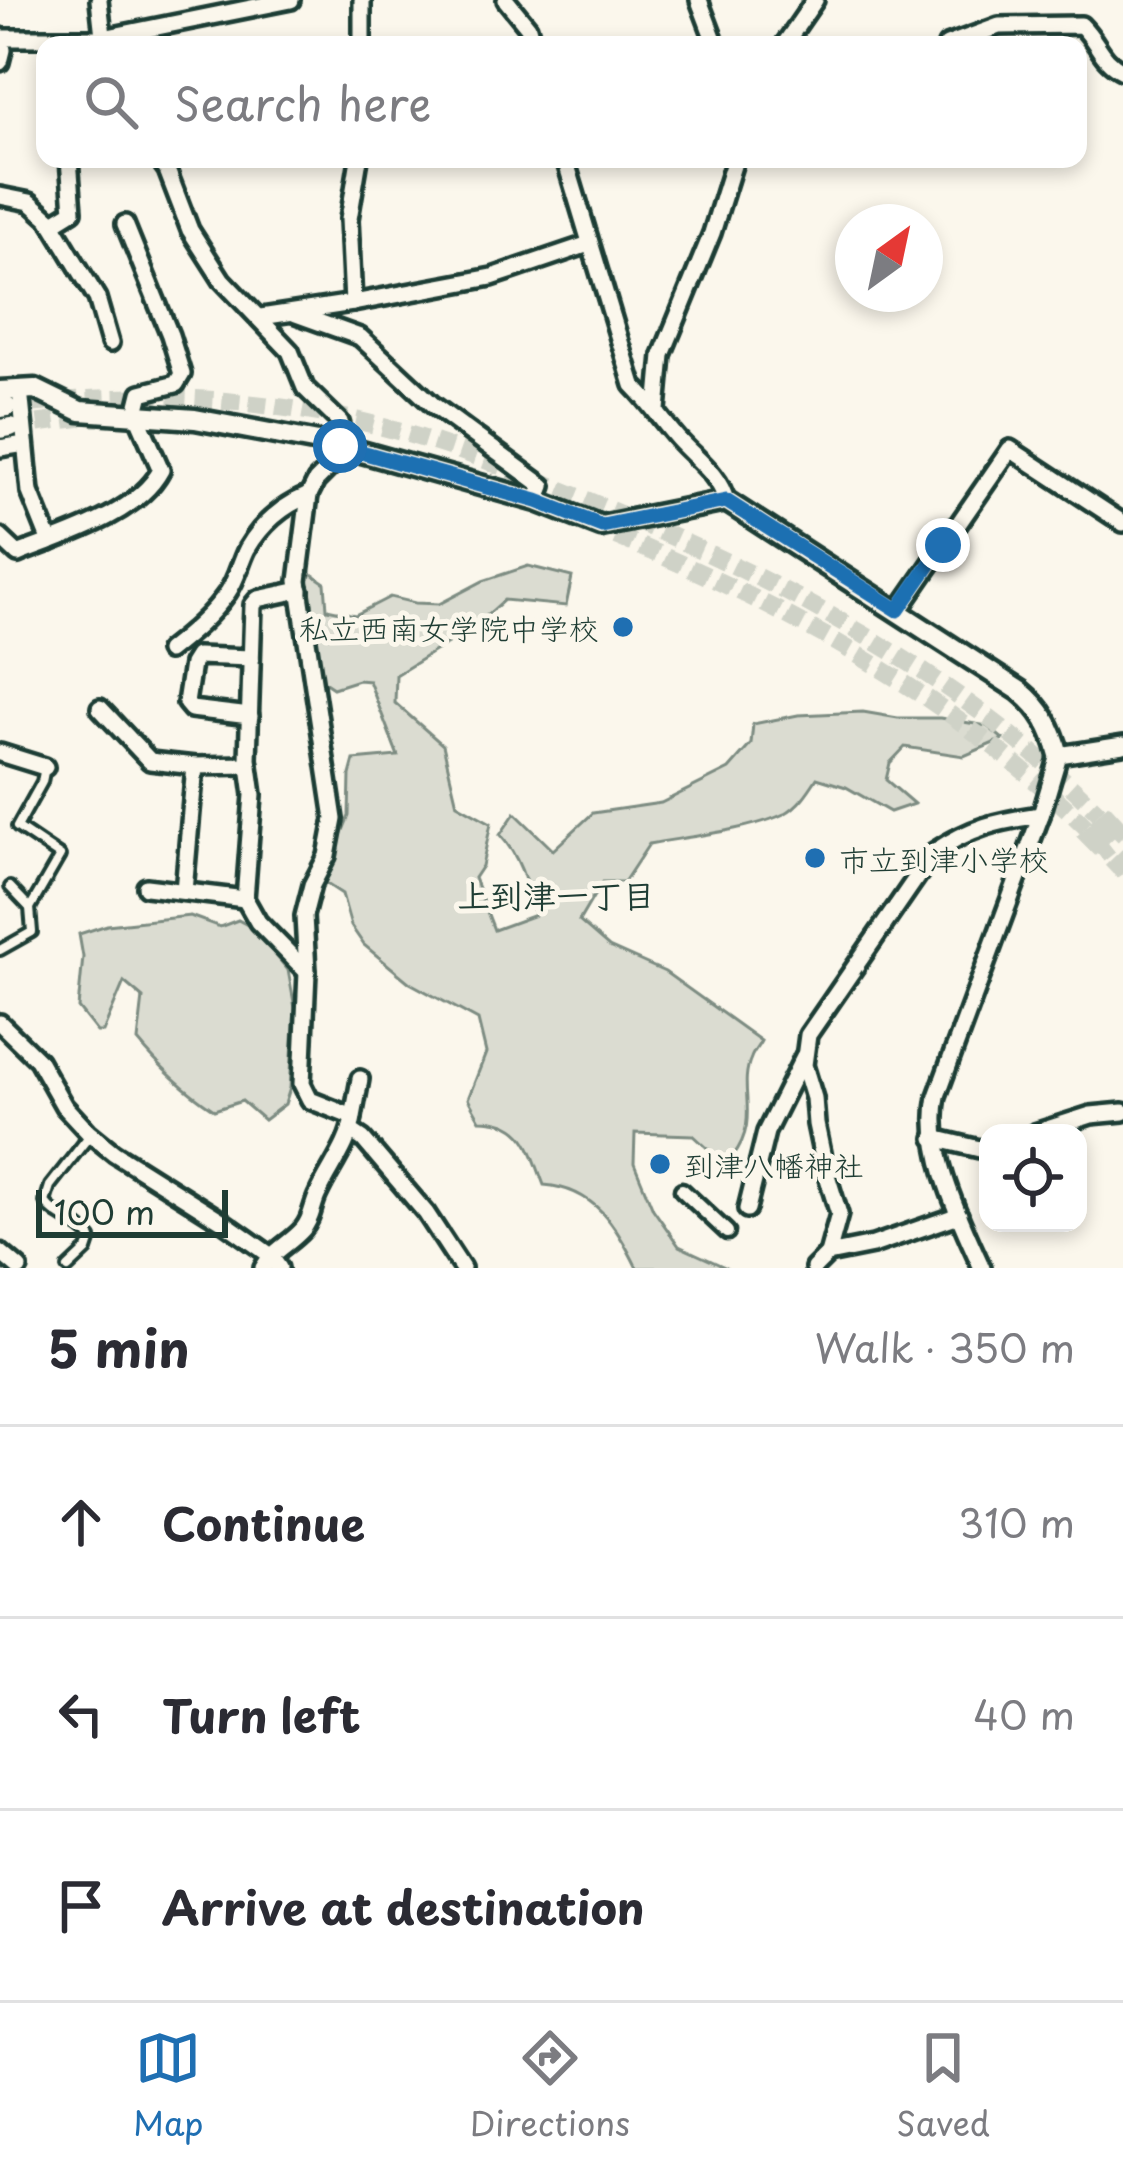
<!DOCTYPE html>
<html lang="en">
<head>
<meta charset="utf-8">
<style>
	:root { --surface:#fff; --page:#f2f2f3; --text:#2b2b33; --muted:#7c7c81; --line:#e1e1e2; --accent:#1f6fb2 }
	body { margin:0; font-family:"Playpen Sans","Klee One",sans-serif; background:var(--page); color:var(--text) }
	.controls { position:absolute; right:36px; bottom:36px; display:grid; overflow:hidden; border-radius:24px; box-shadow:0 6px 18px #0003 }
	.controls button { width:108px; height:108px; display:grid; place-items:center; padding:0; border:0; border-bottom:3px solid var(--line); background:var(--surface); color:var(--text); font:60px sans-serif }
	.compass { position:absolute; left:835px; top:204px; width:108px; height:108px; border-radius:50%; background:var(--surface); box-shadow:0 6px 18px #0003; rotate:33deg }
	.scale { position:absolute; left:36px; bottom:30px; width:192px; box-sizing:border-box; padding-left:12px; border:6px solid #1f3d34; border-top:0; font-size:33px; line-height:42px; white-space:nowrap; color:#1f3d34; -webkit-text-stroke:9px #fbf7ec; paint-order:stroke }
	.stop { position:absolute; width:36px; height:36px; margin:-27px; border:9px solid #1f6fb2; border-radius:50%; background:#fff }
	.stop.end { background:#1f6fb2; border-color:#fff; box-shadow:0 3px 12px #0008 }
	.list { margin:0; padding:0; list-style:none }
	h2 { display:flex; justify-content:space-between; align-items:center; height:156px; margin:0; padding:0 48px; font-size:51px }
	h2 small { font-size:39px; font-weight:400; color:var(--muted) }
	.list li { display:grid; grid-template-columns:78px 1fr auto; gap:36px; align-items:center; box-sizing:border-box; height:192px; padding:0 48px; border-top:3px solid var(--line) }
	.list b { display:block; font-size:45px; white-space:nowrap }
	.list em { font-size:39px; font-style:normal; color:var(--muted) }
	.icon { flex:none; width:66px; height:66px; fill:none; stroke:currentColor; stroke-width:2; stroke-linecap:round; stroke-linejoin:round }
	.map { position:relative; flex:none; width:1123px; height:1268px; overflow:hidden }
	.search { position:absolute; background:var(--surface); box-shadow:0 6px 18px #0003; left:36px; right:36px; top:36px; height:132px; display:flex; align-items:center; gap:30px; box-sizing:border-box; padding:0 42px; border-radius:24px; color:var(--muted); font-size:45px }
	.sheet { height:732px; background:var(--surface) }
	nav { display:flex; justify-content:space-around; align-items:center; box-sizing:border-box; height:168px; border-top:3px solid var(--line); background:var(--surface); font-size:33px; color:var(--muted) }
	nav a { display:grid; justify-items:center; gap:6px }
	nav .on { color:var(--accent) }
	.map>svg:first-child { display:block }
	.green { fill:#dbdcd1; stroke:#7d8c82; stroke-width:3 }
	.lines { fill:none; stroke-linecap:round; stroke-linejoin:round }
	.minor-tunnel { stroke:#cfd2c7; stroke-width:15; stroke-dasharray:15 8; stroke-linecap:butt }
	.tertiary-tunnel { stroke:#cfd2c7; stroke-width:18; stroke-dasharray:18 9; stroke-linecap:butt }
	.motorway-tunnel { stroke:#cfd2c7; stroke-width:27; stroke-dasharray:27 14; stroke-linecap:butt }
	.service-casing { stroke:#1f3d34; stroke-width:16 }
	.pedestrian-casing { stroke:#1f3d34; stroke-width:21 }
	.minor-casing { stroke:#1f3d34; stroke-width:24 }
	.tertiary-casing { stroke:#1f3d34; stroke-width:27 }
	.service { stroke:#fbf7ec; stroke-width:8 }
	.pedestrian { stroke:#fbf7ec; stroke-width:12 }
	.minor { stroke:#fbf7ec; stroke-width:15 }
	.tertiary { stroke:#fbf7ec; stroke-width:18 }
	.route { stroke:#1f6fb2; stroke-width:15 }
	.poi-dot { fill:#1f6fb2; stroke:#fbf7ec; stroke-width:4.5 }
	.labels { text-anchor:middle; dominant-baseline:central; stroke-width:10; stroke-linejoin:round; paint-order:stroke }
	.poi-label { font-size:30px; fill:#1f3d34; stroke:#fbf7ec; text-anchor:start }
	.neighbourhood-label { font-size:33px; font-weight:bold; fill:#1f3d34; stroke:#fbf7ec }
</style>
</head>
<body>
<div class="map">
<svg width="1123" height="1268" viewBox="0 0 1123 1268">
	<rect width="100%" height="100%" fill="#fbf7ec"/>
	<filter id="ink" filterUnits="userSpaceOnUse"><feTurbulence type="fractalNoise" baseFrequency=".00833" numOctaves="2"/><feDisplacementMap in="SourceGraphic" scale="24" xChannelSelector="R" yChannelSelector="G"/><feConvolveMatrix kernelMatrix="1 2 1 2 8 2 1 2 1" color-interpolation-filters="sRGB"/></filter>
	<g filter="url(#ink)">
		<g class="green">
			<path d="M528,566L572,577L566,606L504,600L475,626L396,675L395,703L443,745L457,804L491,823L482,866L474,878L494,930L535,915C527,885 521,858 500,835L515,813L553,850L593,813L661,803L729,769L751,744L753,724L798,715L863,712L898,718H940L987,726L1003,739L964,756L905,747L890,763L886,780L914,804L890,812L846,787L817,778C808,792 799,806 784,814C750,830 687,837 649,844L624,882H602L579,921L609,947L665,972L761,1041C758,1047 753,1052 751,1058C737,1089 761,1119 733,1156H716L693,1135L635,1133L634,1163L653,1209L679,1246L727,1268H637C616,1225 595,1189 544,1185C530,1149 526,1120 480,1120L468,1099L486,1053L478,1020L410,983L364,945L351,926L342,894L322,881L349,816L350,775L354,760L398,756L369,681L358,680L333,688L321,680L306,591L309,572L325,583L327,609L355,615L390,597L415,603L439,604L483,581Z"/>
			<path d="M190,916L220,927L238,920L253,928L288,970L295,1008L290,1088L285,1104L264,1120L242,1101L214,1110C184,1090 160,1068 138,1041L143,998L124,982L103,1032H97L78,1008L83,957L79,934L107,925Z"/>
		</g>
		<g class="lines">
			<g class="minor-tunnel">
				<polyline points="1099,813 1123,836"/>
				<polyline points="1086,827 1123,874"/>
			</g>
			<g class="tertiary-tunnel">
				<path d="M7,407C116,392 216,395 324,414C410,429 493,462 574,495C766,573 950,666 1099,813"/>
				<polyline points="11,427 79,418 99,418"/>
				<path d="M591,526C773,599 944,689 1086,827"/>
			</g>
			<g class="motorway-tunnel">
				<polyline points="1099,813 1123,839"/>
				<polyline points="1086,827 1123,865"/>
			</g>
			<defs>
				<g id="service">
					<polyline points="30,908 60,856 17,827 42,782 45,767"/>
					<polyline points="0,950 32,932 30,908 10,887"/>
					<path d="M68,1268L87,1250L91,1238C78,1221 57,1219 45,1202L50,1186L90,1135"/>
				</g>
				<polyline id="pedestrian" points="682,1190 727,1232"/>
				<g id="minor">
					<polyline points="99,0 104,45"/>
					<polyline points="362,0 362,45"/>
					<polyline points="506,0 528,27 533,45"/>
					<polyline points="699,0 716,45"/>
					<polyline points="0,37 3,50 0,62"/>
					<polyline points="0,38 103,38 291,0"/>
					<polyline points="784,45 815,0"/>
					<path d="M947,45L999,26L1081,25C1100,44 1100,60 1123,71"/>
					<path d="M159,159L167,170L190,230L222,280L290,351L305,388L340,422L343,433L336,461L316,481L309,495L298,581L334,819L327,856L312,885L304,916L307,972L302,1084L310,1100L353,1117C349,1146 329,1169 318,1194C312,1206 312,1219 303,1229C290,1244 273,1250 263,1268"/>
					<path d="M565,159L633,385C650,402 662,421 678,439C695,458 720,475 726,501"/>
					<polyline points="0,196 30,202 49,219 97,298 110,343"/>
					<polyline points="52,224 73,211 69,159"/>
					<polyline points="353,303 349,219 359,159"/>
					<polyline points="296,314 360,337 433,405 543,486 537,501"/>
					<polyline points="261,317 353,303 492,277 589,244"/>
					<polyline points="20,389 30,492 50,542"/>
					<polyline points="657,410 662,355 712,233 735,159"/>
					<polyline points="0,448 25,444"/>
					<path d="M0,537L18,554C63,536 137,515 161,470L136,413L141,393L176,384L182,374L170,335L125,224"/>
					<polyline points="300,590 258,599 253,605 248,759 253,795 245,899 258,922 307,972"/>
					<polyline points="899,610 1010,449 1123,523"/>
					<path d="M168,651C191,633 211,616 228,592C237,579 240,563 247,549C262,523 282,506 309,495"/>
					<polyline points="100,708 150,761 195,766 249,765"/>
					<polyline points="250,716 191,709 186,703 192,664 197,656 251,658"/>
					<polyline points="0,753 45,767"/>
					<polyline points="146,887 245,899"/>
					<polyline points="184,891 195,766"/>
					<polyline points="0,1023 38,1060 64,1106 88,1132 114,1153 222,1221 270,1255 279,1268"/>
					<polyline points="353,1117 360,1079"/>
					<polyline points="351,1131 363,1139 426,1213 462,1268"/>
					<polyline points="1035,1133 1091,1115 1123,1112"/>
					<polyline points="934,1138 988,1151"/>
					<polyline points="747,1209 766,1132 804,1056"/>
					<polyline points="0,1252 19,1268"/>
					<polyline points="828,1254 873,1245 959,1215"/>
					<path d="M814,1268L828,1254L839,1214L826,1172L816,1124L814,1098L804,1065L808,1035L934,852C971,827 998,821 1041,815"/>
					<path d="M982,1268C959,1217 926,1152 937,1096L1041,815L1059,755L1123,745"/>
				</g>
				<g id="tertiary">
					<path d="M0,391L35,389L80,411L195,419L340,446L537,501L601,526L726,501L1020,691C1042,709 1052,728 1059,755"/>
					<polyline points="0,408 7,407"/>
					<polyline points="0,429 11,427"/>
				</g>
			</defs>
			<use href="#service" class="service-casing"/>
			<use href="#pedestrian" class="pedestrian-casing"/>
			<use href="#minor" class="minor-casing"/>
			<use href="#tertiary" class="tertiary-casing"/>
			<use href="#service" class="service"/>
			<use href="#pedestrian" class="pedestrian"/>
			<use href="#minor" class="minor"/>
			<use href="#tertiary" class="tertiary"/>
		</g>
	</g>
	<g class="lines" filter="url(#ink)">
		<polyline class="route" points="340,446 537,501 602,526 726,501 898,610 943,545"/>
	</g>
	<g class="poi-dot">
		<circle cx="623" cy="627" r="12"/>
		<circle cx="815" cy="858" r="12"/>
		<circle cx="660" cy="1164" r="12"/>
	</g>
	<g class="labels">
		<g class="poi-label">
			<text x="599" y="627" text-anchor="end">私立西南女学院中学校</text>
			<text x="839" y="858">市立到津小学校</text>
			<text x="684" y="1164">到津八幡神社</text>
		</g>
		<g class="neighbourhood-label">
			<text x="556" y="894">上到津一丁目</text>
		</g>
	</g>
</svg>
<div class="controls">
<button><svg class="icon" aria-label="locate" viewBox="0 0 24 24"><circle cx="12" cy="12" r="6"/><path d="M12 2v4M12 18v4M2 12h4M18 12h4"/></svg></button>
</div>
<svg class="compass" viewBox="-18 -18 36 36"><path d="M0-13l5 13h-10z" fill="#e53935"/><path d="M0 13l5-13h-10z" fill="#7c7c81"/></svg>
<div class="scale">100 m</div>
<div class="stop" style="left:340px;top:446px"></div>
<div class="stop end" style="left:943px;top:545px"></div>
<div class="search"><svg class="icon" aria-label="search" viewBox="0 0 24 24"><circle cx="10" cy="10" r="6"/><path d="M15 15l6 6"/></svg>Search here</div>
</div>
<section class="sheet">
<h2>5 min<small>Walk · 350 m</small></h2>
<ul class="list">
<li><svg class="icon" aria-label="ahead" viewBox="0 0 24 24"><path d="M12 20V5M6 11l6-6 6 6"/></svg><div><b>Continue</b></div><em>310 m</em></li>
<li><svg class="icon" aria-label="left" viewBox="0 0 24 24"><path d="M17 20v-9H6M10 6l-5 5 5 5"/></svg><div><b>Turn left</b></div><em>40 m</em></li>
<li><svg class="icon" aria-label="arrive" viewBox="0 0 24 24"><path d="M6 21V4h12l-3 4 3 4H6"/></svg><div><b>Arrive at destination</b></div></li>
</ul>
</section>
<nav>
<a class="on"><svg class="icon" aria-label="map" viewBox="0 0 24 24"><path d="M3 6l6-2 6 2 6-2v14l-6 2-6-2-6 2zM9 4v14M15 6v14"/></svg>Map</a>
<a><svg class="icon" aria-label="directions" viewBox="0 0 24 24"><path d="M12 3l9 9-9 9-9-9zM9 14v-3h6M13 9l2 2-2 2"/></svg>Directions</a>
<a><svg class="icon" aria-label="saved" viewBox="0 0 24 24"><path d="M7 4h10v16l-5-4-5 4z"/></svg>Saved</a>
</nav>
</body>
</html>
